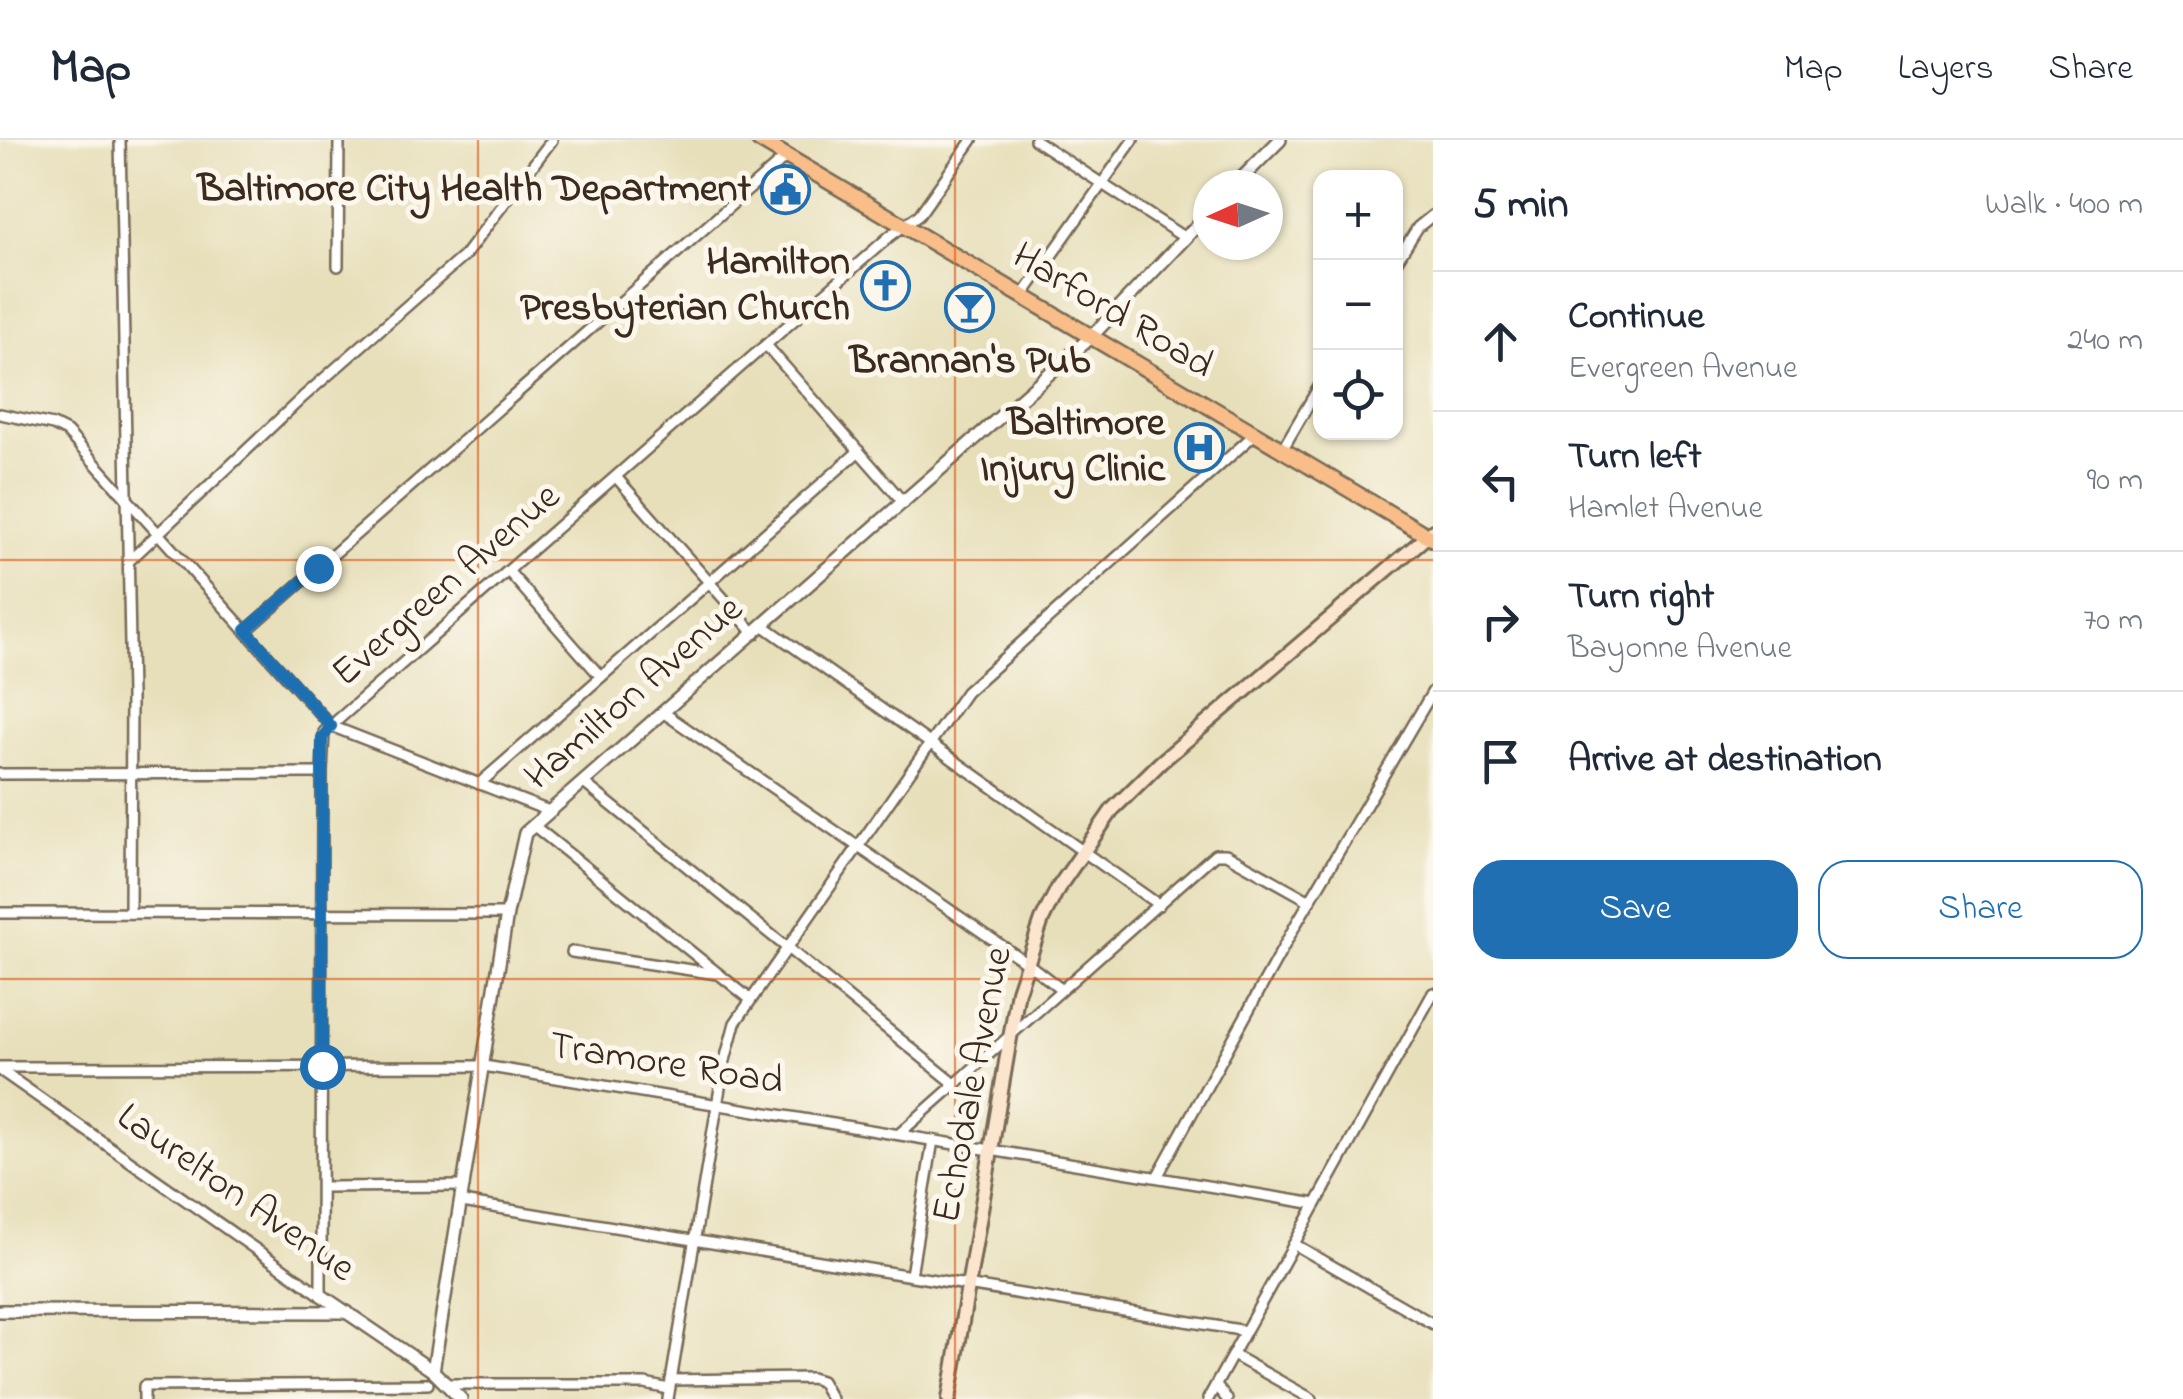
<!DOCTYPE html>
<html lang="en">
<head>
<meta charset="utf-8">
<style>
	:root { --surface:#fff; --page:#f2f2f3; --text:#1f2937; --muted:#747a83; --line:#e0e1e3; --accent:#1f6fb2 }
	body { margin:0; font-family:"Indie Flower",sans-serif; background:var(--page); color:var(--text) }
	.controls { position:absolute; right:30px; top:30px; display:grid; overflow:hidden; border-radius:20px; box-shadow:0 2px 8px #0004 }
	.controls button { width:90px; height:90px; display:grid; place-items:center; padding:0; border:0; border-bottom:2px solid var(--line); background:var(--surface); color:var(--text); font:50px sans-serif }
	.compass { position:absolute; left:1193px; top:30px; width:90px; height:90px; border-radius:50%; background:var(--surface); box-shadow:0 2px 8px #0004; rotate:267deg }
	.stop { position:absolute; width:30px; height:30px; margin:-22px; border:8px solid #1f6fb2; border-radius:50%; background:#fff }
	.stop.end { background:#1f6fb2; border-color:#fff; box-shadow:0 2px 10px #0008 }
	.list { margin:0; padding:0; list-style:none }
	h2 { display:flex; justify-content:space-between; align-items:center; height:130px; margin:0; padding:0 40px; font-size:42px }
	h2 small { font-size:32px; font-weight:400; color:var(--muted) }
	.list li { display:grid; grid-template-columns:65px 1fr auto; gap:30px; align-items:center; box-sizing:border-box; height:140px; padding:0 40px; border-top:2px solid var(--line) }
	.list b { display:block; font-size:38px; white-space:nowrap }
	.list p { margin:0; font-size:32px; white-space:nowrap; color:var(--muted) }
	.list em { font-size:32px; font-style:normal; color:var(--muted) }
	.actions { display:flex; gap:20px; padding:30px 40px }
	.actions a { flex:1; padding:22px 0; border:2px solid var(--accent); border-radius:30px; text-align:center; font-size:35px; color:var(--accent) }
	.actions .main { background:var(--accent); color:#fff }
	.icon { flex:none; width:55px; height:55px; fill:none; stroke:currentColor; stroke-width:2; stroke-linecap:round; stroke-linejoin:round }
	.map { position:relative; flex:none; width:1433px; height:1259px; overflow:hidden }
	header { display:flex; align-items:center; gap:60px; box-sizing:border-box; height:140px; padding:0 50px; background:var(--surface); border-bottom:2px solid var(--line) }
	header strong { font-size:48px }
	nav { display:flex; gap:55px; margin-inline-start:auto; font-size:35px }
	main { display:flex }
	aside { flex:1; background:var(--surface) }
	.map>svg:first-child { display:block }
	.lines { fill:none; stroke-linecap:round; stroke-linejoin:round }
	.minor-casing { stroke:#776955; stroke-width:14 }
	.tertiary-casing { stroke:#776955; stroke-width:16 }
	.secondary-casing { stroke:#776955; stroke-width:18 }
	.primary-casing { stroke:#776955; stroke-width:19 }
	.minor { stroke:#fff; stroke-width:9 }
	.tertiary { stroke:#fff; stroke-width:11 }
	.secondary { stroke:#fce5cf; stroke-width:12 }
	.primary { stroke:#f8bd88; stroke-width:14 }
	.route { stroke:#1f6fb2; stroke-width:12 }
	.grid { fill:none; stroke:#d7540e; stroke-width:2.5; stroke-opacity:0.55 }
	.labels { text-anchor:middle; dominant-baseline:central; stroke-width:10; stroke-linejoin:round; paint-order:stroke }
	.poi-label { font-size:40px; font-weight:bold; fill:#3b2a1e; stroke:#fbf7ec; text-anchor:end }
	.street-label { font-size:40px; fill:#3b2a1e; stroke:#fbf7ec }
</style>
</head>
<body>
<header>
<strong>Map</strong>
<nav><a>Map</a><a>Layers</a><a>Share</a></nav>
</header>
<main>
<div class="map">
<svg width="1433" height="1259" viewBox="0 0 1433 1259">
	<rect width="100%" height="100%" fill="#fbf7ec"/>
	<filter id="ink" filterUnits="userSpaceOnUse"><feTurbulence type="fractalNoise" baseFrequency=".01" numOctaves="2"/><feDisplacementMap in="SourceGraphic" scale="20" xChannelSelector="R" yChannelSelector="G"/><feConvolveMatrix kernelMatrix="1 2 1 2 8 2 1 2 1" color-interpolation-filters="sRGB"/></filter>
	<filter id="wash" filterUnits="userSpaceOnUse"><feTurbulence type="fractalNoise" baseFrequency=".0048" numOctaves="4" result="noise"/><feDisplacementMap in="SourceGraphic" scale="40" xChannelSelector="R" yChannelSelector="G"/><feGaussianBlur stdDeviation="2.25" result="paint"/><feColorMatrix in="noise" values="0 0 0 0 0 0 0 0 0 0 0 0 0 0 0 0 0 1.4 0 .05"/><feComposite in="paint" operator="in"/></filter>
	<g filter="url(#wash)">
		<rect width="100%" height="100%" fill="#e7dfba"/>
	</g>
	<g filter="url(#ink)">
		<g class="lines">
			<defs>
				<g id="minor">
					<polyline points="120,0 131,555 130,773"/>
					<polyline points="1035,0 1185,98"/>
					<polyline points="1396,122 1418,87 1433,75"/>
					<polyline points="338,126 339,0"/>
					<polyline points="1022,157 1133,0"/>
					<polyline points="766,205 904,363"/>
					<polyline points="0,274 53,285 67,292 331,586 549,671"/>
					<polyline points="1282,310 1320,245"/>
					<polyline points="616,337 755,494"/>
					<polyline points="129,421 303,257 465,115 552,0"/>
					<polyline points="509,432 601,537"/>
					<polyline points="764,486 1159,765"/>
					<polyline points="246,491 787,16"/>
					<polyline points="664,573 1027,823 1061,849"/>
					<polyline points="0,634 322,633"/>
					<polyline points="584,643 955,944"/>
					<polyline points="479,644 859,311"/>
					<polyline points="533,685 750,859"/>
					<polyline points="0,773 507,774"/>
					<polyline points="572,812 717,834"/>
					<polyline points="0,927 484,926 1316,1064"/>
					<polyline points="0,930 321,1155"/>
					<polyline points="899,994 1215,714 1226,714 1310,761"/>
					<polyline points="1157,1037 1295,786 1433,551"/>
					<polyline points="322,1047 464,1046"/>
					<polyline points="462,1062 1246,1191"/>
					<polyline points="1294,1104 1433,1184"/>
					<polyline points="911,1135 933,1000"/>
					<polyline points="321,1155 322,633 324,592 890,96 919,75 972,0"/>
					<polyline points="1233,1215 1312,1259"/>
					<polyline points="671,1240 811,1238 821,1241 831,1259"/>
					<polyline points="447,1244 645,1244 669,1249"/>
					<polyline points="1216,1246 1227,1259"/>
					<polyline points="144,1259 144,1246 428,1244"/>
					<polyline points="668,1259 724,924 735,883 966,552 1255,294"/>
					<polyline points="1208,1259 1433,853"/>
				</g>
				<g id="tertiary">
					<polyline points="1235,45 1280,0"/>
					<polyline points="321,1155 433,1231 461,1259"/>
					<polyline points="0,1171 347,1172"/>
					<polyline points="433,1231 507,774 525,693 1090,198 1208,74"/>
				</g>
				<polyline id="secondary" points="949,1259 1018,851 1042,780 1058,748 1113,669 1161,622 1433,391"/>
				<polyline id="primary" points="759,0 1433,399"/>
			</defs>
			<use href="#minor" class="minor-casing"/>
			<use href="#tertiary" class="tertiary-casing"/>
			<use href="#secondary" class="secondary-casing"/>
			<use href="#primary" class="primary-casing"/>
			<use href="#minor" class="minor"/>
			<use href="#tertiary" class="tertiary"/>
			<use href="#secondary" class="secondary"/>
			<use href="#primary" class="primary"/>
		</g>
	</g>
	<g class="lines" filter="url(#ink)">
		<polyline class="route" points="318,428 246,490 331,586 322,598 322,926"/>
	</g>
	<path class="grid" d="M478,0V1259M955,0V1259M0,420H1433M0,839H1433"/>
	<defs>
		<symbol id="civic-ring" viewBox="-11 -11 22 22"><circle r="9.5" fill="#fbf7ec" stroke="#1f6fb2" stroke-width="1.5"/><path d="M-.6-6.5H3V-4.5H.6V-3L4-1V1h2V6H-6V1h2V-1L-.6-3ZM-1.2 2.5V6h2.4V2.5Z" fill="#1f6fb2"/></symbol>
		<symbol id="church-ring" viewBox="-11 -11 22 22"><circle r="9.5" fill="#fbf7ec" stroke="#1f6fb2" stroke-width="1.5"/><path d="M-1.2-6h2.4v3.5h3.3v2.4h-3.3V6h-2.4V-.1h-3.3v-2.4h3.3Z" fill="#1f6fb2"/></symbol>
		<symbol id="bar-ring" viewBox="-11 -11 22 22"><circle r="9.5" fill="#fbf7ec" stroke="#1f6fb2" stroke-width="1.5"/><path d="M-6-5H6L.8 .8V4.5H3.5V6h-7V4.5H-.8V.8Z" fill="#1f6fb2"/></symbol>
		<symbol id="hospital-ring" viewBox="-11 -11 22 22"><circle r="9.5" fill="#fbf7ec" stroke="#1f6fb2" stroke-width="1.5"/><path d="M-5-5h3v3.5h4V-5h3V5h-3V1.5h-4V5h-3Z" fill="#1f6fb2"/></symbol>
	</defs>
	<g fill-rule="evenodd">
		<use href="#civic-ring" x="758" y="22" width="55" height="55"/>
		<use href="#church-ring" x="858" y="118" width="55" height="55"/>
		<use href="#bar-ring" x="942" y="140" width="55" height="55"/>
		<use href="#hospital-ring" x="1172" y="280" width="55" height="55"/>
	</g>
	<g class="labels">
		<g class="poi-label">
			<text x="751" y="50">Baltimore City Health Department</text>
			<text x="850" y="123">Hamilton<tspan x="850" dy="46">Presbyterian Church</tspan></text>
			<text x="970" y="222" text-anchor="middle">Brannan's Pub</text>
			<text x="1165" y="284">Baltimore<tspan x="1165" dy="46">Injury Clinic</tspan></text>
		</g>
		<g class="street-label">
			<text transform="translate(1112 172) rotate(31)">Harford Road</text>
			<text transform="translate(447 446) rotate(-41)">Evergreen Avenue</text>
			<text transform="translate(635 554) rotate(-41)">Hamilton Avenue</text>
			<text transform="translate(666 925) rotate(9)">Tramore Road</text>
			<text transform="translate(974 945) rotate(-79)">Echodale Avenue</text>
			<text transform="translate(235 1054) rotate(35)">Laurelton Avenue</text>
		</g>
	</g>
</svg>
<div class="controls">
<button>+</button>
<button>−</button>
<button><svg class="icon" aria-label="locate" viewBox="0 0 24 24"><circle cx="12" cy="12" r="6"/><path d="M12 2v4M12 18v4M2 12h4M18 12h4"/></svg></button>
</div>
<svg class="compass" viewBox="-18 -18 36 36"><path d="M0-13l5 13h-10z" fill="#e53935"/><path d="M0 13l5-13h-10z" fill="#747a83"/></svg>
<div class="stop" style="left:322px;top:926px"></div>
<div class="stop end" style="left:318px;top:428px"></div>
</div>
<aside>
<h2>5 min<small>Walk · 400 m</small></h2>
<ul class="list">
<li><svg class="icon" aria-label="ahead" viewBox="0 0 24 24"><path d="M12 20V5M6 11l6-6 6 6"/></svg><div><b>Continue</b><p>Evergreen Avenue</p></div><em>240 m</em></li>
<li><svg class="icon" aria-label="left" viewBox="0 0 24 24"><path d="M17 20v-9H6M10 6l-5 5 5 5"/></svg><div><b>Turn left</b><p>Hamlet Avenue</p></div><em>90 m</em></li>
<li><svg class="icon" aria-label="right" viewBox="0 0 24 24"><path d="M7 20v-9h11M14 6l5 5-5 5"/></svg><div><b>Turn right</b><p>Bayonne Avenue</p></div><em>70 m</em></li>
<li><svg class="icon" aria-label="arrive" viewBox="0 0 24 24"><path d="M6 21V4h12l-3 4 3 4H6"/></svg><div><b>Arrive at destination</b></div></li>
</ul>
<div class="actions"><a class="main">Save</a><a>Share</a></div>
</aside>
</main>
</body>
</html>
